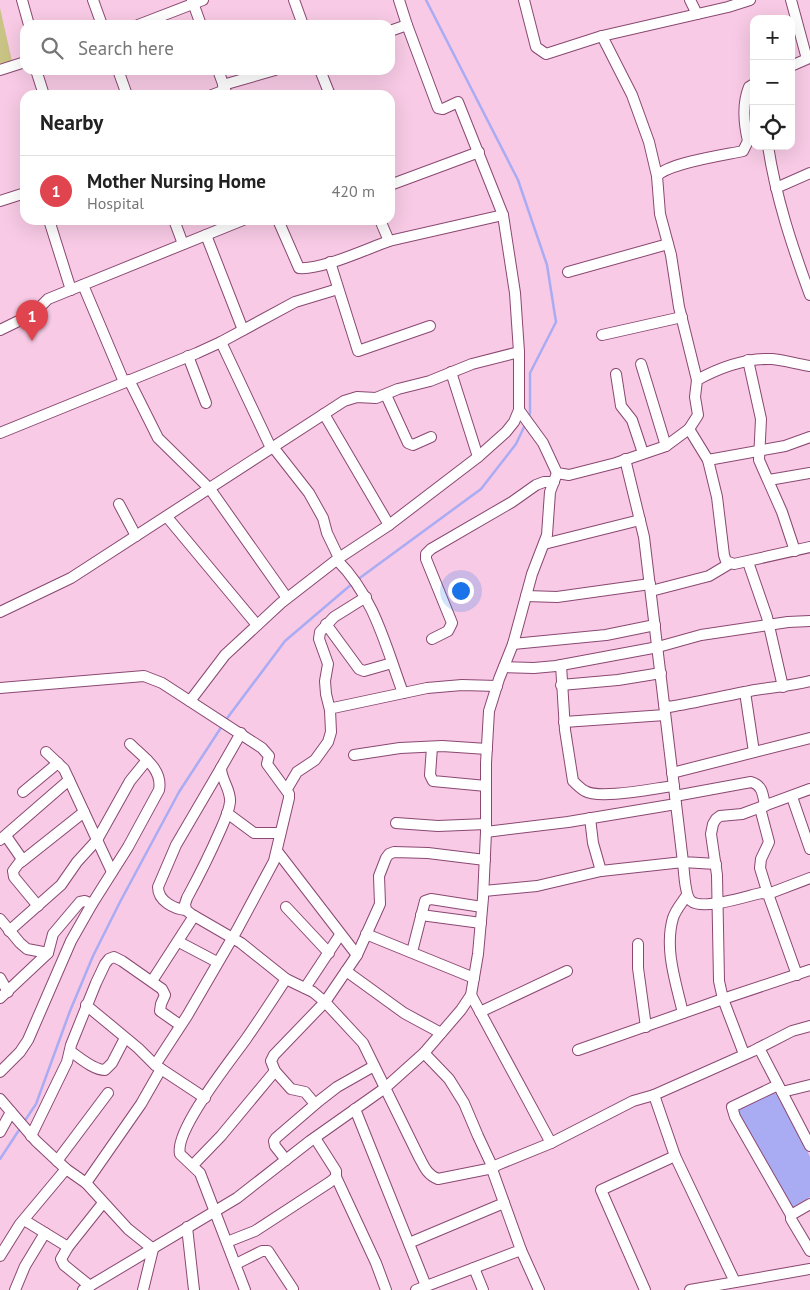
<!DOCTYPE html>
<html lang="en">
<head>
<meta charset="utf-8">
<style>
	:root { --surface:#fff; --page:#f2f2f2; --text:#222; --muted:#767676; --line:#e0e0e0; --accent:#0f766e }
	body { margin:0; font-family:"PT Sans",sans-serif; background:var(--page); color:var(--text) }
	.controls { position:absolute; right:15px; top:15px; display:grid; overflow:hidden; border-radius:10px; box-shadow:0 5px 20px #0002 }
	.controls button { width:45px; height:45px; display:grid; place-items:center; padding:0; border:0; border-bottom:1px solid var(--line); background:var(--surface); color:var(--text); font:25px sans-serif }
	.you { position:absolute; left:460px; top:590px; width:18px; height:18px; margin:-12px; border:4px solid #fff; border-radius:50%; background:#1a73e8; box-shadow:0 0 0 8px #1a73e833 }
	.badge { display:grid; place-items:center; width:32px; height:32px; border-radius:50%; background:var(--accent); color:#fff; font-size:16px; font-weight:700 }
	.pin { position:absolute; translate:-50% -41px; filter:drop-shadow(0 1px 2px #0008) }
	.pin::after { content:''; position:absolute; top:26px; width:18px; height:15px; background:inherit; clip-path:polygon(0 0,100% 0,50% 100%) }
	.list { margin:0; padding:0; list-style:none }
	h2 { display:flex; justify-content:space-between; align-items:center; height:65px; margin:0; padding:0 20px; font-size:21px }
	h2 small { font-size:16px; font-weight:400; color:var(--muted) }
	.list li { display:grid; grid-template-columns:32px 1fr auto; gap:15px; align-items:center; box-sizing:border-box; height:70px; padding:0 20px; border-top:1px solid var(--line) }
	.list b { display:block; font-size:19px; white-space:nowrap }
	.list p { margin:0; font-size:16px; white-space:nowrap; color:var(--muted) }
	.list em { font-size:16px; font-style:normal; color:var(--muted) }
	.icon { flex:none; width:28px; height:28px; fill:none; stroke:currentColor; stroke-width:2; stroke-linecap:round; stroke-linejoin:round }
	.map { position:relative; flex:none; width:810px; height:1290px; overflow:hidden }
	.search { position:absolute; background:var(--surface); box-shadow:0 5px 20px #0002; left:20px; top:20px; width:375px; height:55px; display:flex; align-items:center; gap:12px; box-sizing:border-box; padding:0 18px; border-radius:15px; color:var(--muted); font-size:19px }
	.panel { position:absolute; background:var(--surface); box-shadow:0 5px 20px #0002; left:20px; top:90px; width:375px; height:135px; border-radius:15px }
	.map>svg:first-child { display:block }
	.green { fill:#cac386 }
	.water { fill:#aaacf3 }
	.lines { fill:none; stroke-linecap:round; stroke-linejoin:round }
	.stream { stroke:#aaacf3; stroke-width:2.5 }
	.minor-casing { stroke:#8a4872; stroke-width:12 }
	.minor { stroke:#fff; stroke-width:10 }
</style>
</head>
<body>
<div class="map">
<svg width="810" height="1290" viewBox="0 0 810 1290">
	<rect width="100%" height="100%" fill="#f8cae5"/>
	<polygon class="green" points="0,8 12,61 0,64"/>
	<polygon class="water" points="773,1089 801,1137 810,1157 810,1197 791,1208 735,1109"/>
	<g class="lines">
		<g class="stream">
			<polyline points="426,0 518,180 547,265 556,322 530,373 530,413 528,418"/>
			<polyline points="357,580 481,489 516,444 525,425"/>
			<polyline points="225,721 285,641 353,583"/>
			<polyline points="24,1122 36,1104 70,1011 93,956 120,902 179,792 222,726"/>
			<polyline points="0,1159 21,1127"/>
		</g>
		<defs>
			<g id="minor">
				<polyline points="22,0 29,25"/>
				<polyline points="93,0 102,25"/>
				<polyline points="192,0 201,25"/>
				<polyline points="294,0 303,25"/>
				<polyline points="399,0 407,25 438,108 443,109 458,102 503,215"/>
				<polyline points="524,0 536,47 546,54 602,36 728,7 750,0"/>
				<polyline points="690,0 697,14"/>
				<polyline points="791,0 807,59 791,66"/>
				<polyline points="138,25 203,0"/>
				<polyline points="390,31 407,25"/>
				<polyline points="602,36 632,95 649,142 657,176"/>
				<polyline points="0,70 25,62"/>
				<polyline points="36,70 44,95"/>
				<polyline points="118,70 127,95"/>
				<polyline points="218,70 227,95"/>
				<polyline points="320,70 330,95"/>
				<polyline points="223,85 275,70"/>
				<polyline points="212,95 225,90"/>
				<path d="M768,146C776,198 792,246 810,295"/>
				<polyline points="390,185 479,152"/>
				<polyline points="776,188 810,173"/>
				<polyline points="0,201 25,193"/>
				<polyline points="49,220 71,290"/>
				<polyline points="174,220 183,244"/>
				<path d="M278,220L299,268C322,270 366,249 389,241"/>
				<polyline points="206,235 243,330"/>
				<polyline points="330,262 358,351 430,326"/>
				<polyline points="568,272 668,244"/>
				<polyline points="83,285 124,382"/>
				<polyline points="0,330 33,314 48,299 243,220"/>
				<polyline points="602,335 682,317"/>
				<polyline points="221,342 271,448"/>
				<polyline points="188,356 206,403"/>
				<polyline points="748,360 761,419 759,460 782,512 795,551"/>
				<polyline points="641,364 666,446"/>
				<polyline points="451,372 478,457"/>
				<polyline points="616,374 621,406 632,420 643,453"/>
				<polyline points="129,380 158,438 210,489 287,598"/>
				<path d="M697,380L679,307L671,255L660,214L657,176C668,163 724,155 743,151L748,141C744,124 742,104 749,87L754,84"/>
				<polyline points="386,395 408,443 413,445 431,437"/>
				<path d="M519,410L543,443L557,473L569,475L616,463L666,446L689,429L698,415L695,397L697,380C719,368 746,358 772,359C784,360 797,364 810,366"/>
				<polyline points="324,414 389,525"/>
				<polyline points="689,429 708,460 717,497 724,555 726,561 734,564 810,547"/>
				<polyline points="0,433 197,353 221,342 295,302 338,289"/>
				<polyline points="273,447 309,493 323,518 327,533 339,558"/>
				<path d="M625,459L644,537L664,704L669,707C694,703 719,697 745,692C767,687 788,687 810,681"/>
				<polyline points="708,460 785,446 810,437"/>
				<polyline points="769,480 810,473"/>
				<polyline points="119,504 136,536"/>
				<polyline points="167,517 257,625"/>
				<polyline points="544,544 640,520"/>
				<path d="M337,560C374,597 385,644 403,693"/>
				<polyline points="748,562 767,617 783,687"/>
				<polyline points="651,591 709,576 729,564"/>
				<polyline points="526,596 557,597 650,584"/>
				<polyline points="0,612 71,578 344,401 357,397 376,398 398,389 430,381 472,364 519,352"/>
				<polyline points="326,624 359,669 364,671 392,663"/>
				<polyline points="432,639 448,631 452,623 426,559 426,554 431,549 512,502 536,485 544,482 554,482"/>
				<polyline points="513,644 606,635 655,625"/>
				<path d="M561,665L565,730L573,781C577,785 581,789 585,791C600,800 655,788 674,786"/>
				<polyline points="504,667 534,668 556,666 658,647 701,635 788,622 810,621"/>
				<polyline points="561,685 618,680 661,673"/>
				<polyline points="0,688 144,676 162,683 262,748 269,756 267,764 289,794 289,798 274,861 237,930 187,1016 155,1065"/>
				<polyline points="745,692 754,752"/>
				<polyline points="190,701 225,655 281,603 339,558 389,525 478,457 506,432 514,422 519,410 519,352 515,293 503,215 389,241 380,220"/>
				<polyline points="664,704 683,862 716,864"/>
				<polyline points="330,710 326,694 325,681 328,664 319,639 320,632 334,617 366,597"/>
				<polyline points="564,722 665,715"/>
				<path d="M241,733L221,768C221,780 231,789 230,802C229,812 224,822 220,831C210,854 199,876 187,898L185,904L186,910L191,914L241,943L286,979L313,992L325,1002L363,1043L419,1157C424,1166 427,1175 438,1179L493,1168L478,1136L464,1103L449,1079L424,1053"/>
				<polyline points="432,747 430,775 433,781 486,786"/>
				<polyline points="46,752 64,769 112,872"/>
				<polyline points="354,755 400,748 442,746 487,749"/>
				<polyline points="672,773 810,738"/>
				<polyline points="287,789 297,772 315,760 328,742 331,732 330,710 333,708 427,688 462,685 497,686"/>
				<polyline points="23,792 58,763"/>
				<path d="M675,796L751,782C763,785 763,796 765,806"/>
				<polyline points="792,797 810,849"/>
				<polyline points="760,808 769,842 761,859 760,868 768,894 810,878"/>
				<polyline points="227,813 254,833 280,833"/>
				<polyline points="590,818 593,843 601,871"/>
				<polyline points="396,823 438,826 486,824"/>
				<polyline points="486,832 568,822 676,804"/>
				<polyline points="6,836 22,859 13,871 14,877 38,906"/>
				<polyline points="0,840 69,780"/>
				<polyline points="277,851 357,955"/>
				<polyline points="21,862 84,812"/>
				<path d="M484,891L537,886L601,871L683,862C684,871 685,896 691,901C703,911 747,896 761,893L768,894L797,975"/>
				<polyline points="286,907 329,953"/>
				<path d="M186,910C174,909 158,901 158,887L176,845L221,768"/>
				<polyline points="421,915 481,923"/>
				<polyline points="0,919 20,943 27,949 48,953"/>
				<polyline points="9,931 61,885 77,862 97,840 130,781 147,760"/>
				<polyline points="366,934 474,978"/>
				<polyline points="179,942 217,962"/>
				<polyline points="638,944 638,968 646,1027"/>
				<polyline points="412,952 425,901 431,899 482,907"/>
				<polyline points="346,971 404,1013 441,1033"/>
				<polyline points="0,978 8,992"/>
				<polyline points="152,981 194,916"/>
				<polyline points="305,988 340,935"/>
				<polyline points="471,995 551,1143"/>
				<polyline points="0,998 48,953 53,934 80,902 85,901 92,904"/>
				<polyline points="86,1005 138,1048 155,1065 205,1098"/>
				<polyline points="480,1012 567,971"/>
				<path d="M683,1013C676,983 664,949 673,918C676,909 682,903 687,895"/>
				<polyline points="759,1048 810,1146"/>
				<polyline points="578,1050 723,999 810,970"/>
				<path d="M70,1051C79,1057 93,1070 105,1070L112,1063L125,1038"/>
				<polyline points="744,1054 723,999 719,981 717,875 711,834 713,824 716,819 720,816 742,814 810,789"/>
				<path d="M0,1072L20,1052L28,1040L71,941L92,904L128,847L159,790C163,769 143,757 130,744"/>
				<polyline points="778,1085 732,1107 735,1117 791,1215"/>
				<polyline points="782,1092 810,1085"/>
				<polyline points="654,1095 675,1156"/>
				<polyline points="0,1099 36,1141 66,1169 86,1183 128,1229 153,1249"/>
				<polyline points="315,1104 305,1092 291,1089 275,1071 271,1061 274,1055 325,1002 357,955 380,904 379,876 386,858 389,854 394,852 428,853 485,860"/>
				<polyline points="355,1109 426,1286"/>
				<polyline points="0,1132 11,1112"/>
				<polyline points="31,1136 67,1062 71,1045 96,983 105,964 109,959 114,957 122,961 162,989 165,995 161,1004 160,1011 180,1025"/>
				<polyline points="286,1160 275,1146 274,1141 276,1138 319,1101 337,1087 374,1066"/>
				<polyline points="57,1161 108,1093"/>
				<polyline points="193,1165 221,1136 275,1071"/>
				<polyline points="336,1177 376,1263 386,1290"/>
				<polyline points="86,1183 141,1104 161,1069"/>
				<polyline points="810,1204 791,1215 791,1219 810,1251"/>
				<polyline points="24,1220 68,1247"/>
				<polyline points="187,1227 194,1290"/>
				<polyline points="227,1242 255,1231 330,1182 336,1177 336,1171 315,1138"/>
				<polyline points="409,1243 504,1203"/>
				<polyline points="521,1250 539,1290"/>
				<polyline points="0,1256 20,1224 66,1169"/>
				<polyline points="236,1264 262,1251 268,1251 293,1289"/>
				<polyline points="474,1268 483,1290"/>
				<polyline points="90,1286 64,1265 61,1259 68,1247 103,1203"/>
				<polyline points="15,1290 25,1266 45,1233"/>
				<polyline points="83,1290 237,1198 310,1141 385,1088 424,1053 461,1010 471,995 478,954 483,898 486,832 486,763 489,711 499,679 513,644 532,574 547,535 550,492 557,473"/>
				<polyline points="143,1290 153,1249"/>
				<path d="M245,1290L200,1173L180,1154C174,1131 231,1060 246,1039C260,1019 273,999 286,979"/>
				<polyline points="416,1290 521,1250 493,1172 493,1168 497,1165 551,1143 633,1101 654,1095 753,1051 792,1031 810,1026"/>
				<polyline points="645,1290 601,1190 675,1156 735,1282"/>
				<polyline points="690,1290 810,1269"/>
			</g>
		</defs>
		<use href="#minor" class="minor-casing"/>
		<use href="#minor" class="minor"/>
	</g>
</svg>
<div class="controls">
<button>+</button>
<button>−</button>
<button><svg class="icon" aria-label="locate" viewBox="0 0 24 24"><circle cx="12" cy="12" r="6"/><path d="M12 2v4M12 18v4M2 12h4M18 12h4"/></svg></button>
</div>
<div class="you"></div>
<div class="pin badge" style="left:32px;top:341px;background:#e0444e">1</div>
<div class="search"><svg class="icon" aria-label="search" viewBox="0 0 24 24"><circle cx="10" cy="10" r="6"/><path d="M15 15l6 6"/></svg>Search here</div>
<section class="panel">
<h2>Nearby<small></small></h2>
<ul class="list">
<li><span class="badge" style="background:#e0444e">1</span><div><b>Mother Nursing Home</b><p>Hospital</p></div><em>420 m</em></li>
</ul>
</section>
</div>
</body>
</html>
